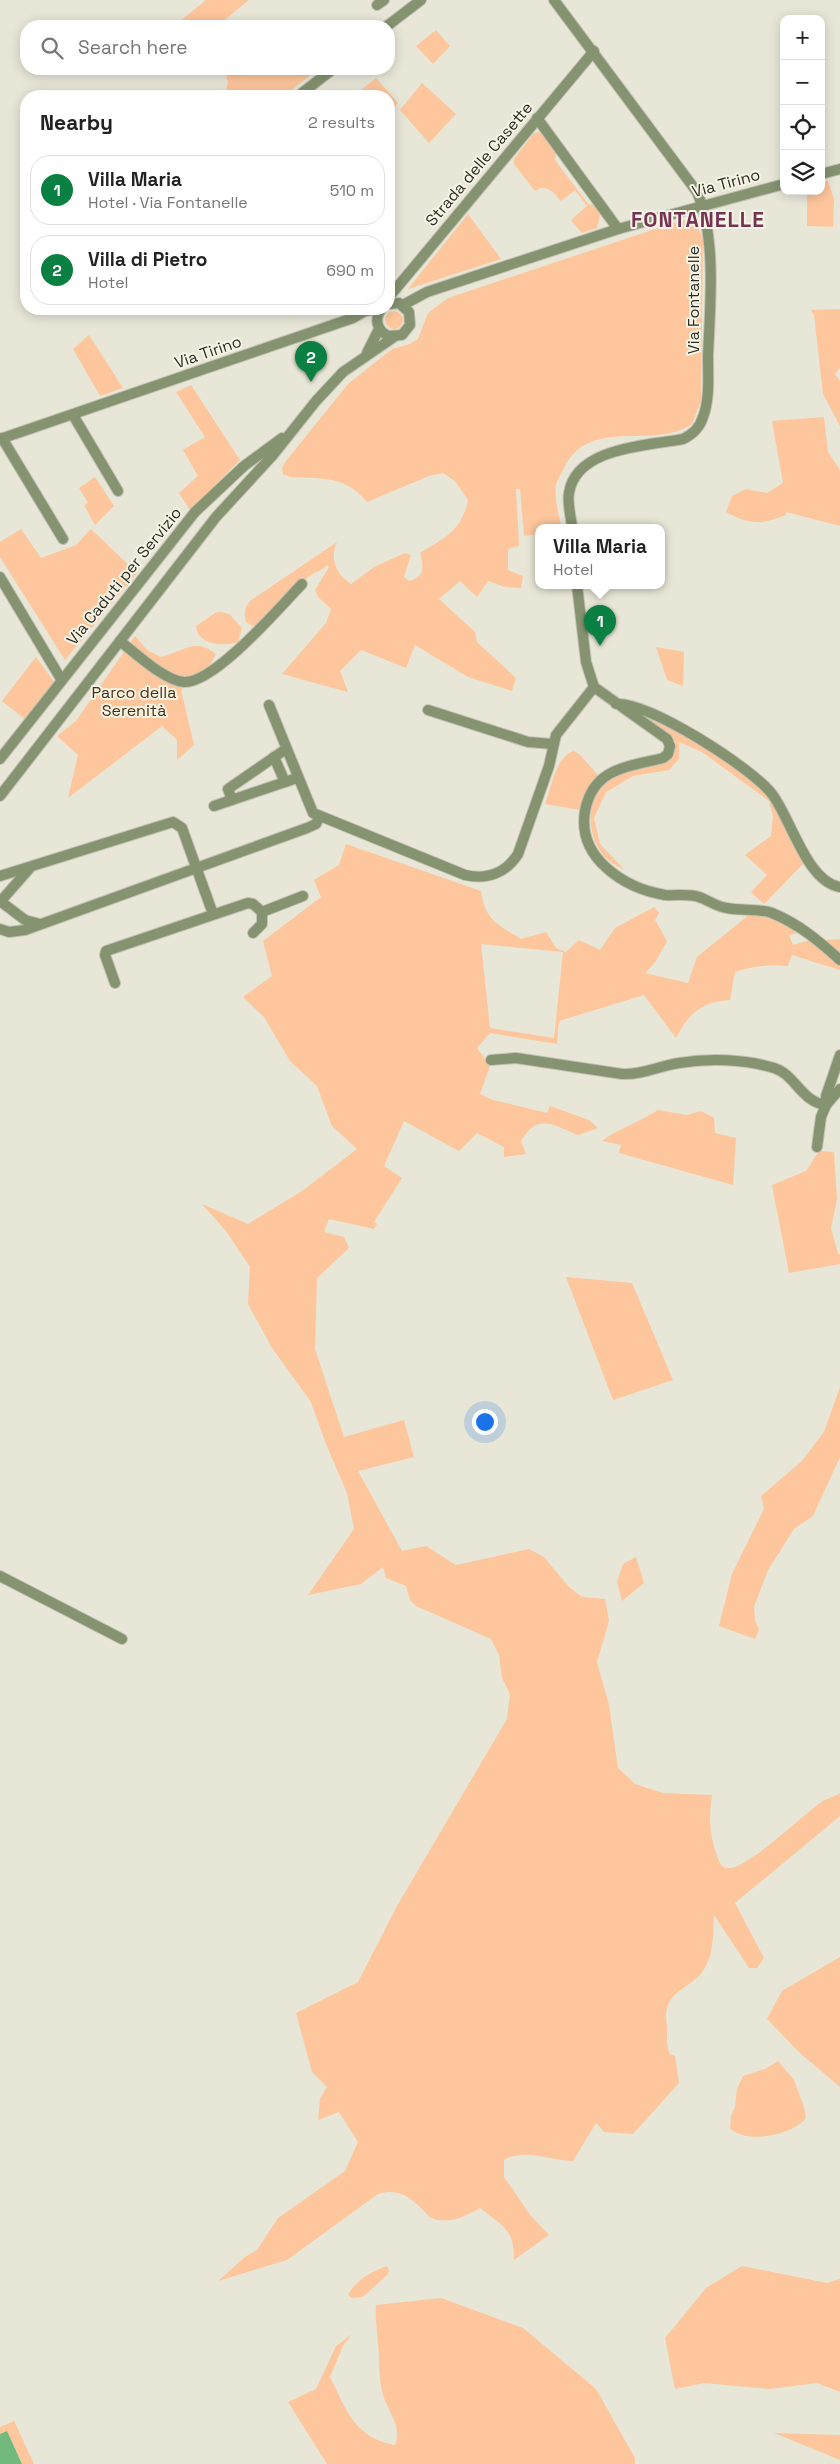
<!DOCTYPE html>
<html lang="en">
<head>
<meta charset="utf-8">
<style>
	:root { --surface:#fff; --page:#f6f6f6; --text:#222; --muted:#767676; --line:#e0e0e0; --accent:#0b8043 }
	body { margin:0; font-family:"Space Grotesk",sans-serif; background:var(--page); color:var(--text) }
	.controls { position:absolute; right:15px; top:15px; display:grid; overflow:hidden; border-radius:10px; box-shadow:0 2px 12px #0003 }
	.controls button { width:45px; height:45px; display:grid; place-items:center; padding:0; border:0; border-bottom:1px solid var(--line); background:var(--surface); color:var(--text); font:25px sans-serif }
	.you { position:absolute; left:484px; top:1421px; width:18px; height:18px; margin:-12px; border:4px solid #fff; border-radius:50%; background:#1a73e8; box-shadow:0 0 0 8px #1a73e833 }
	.badge { display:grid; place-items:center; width:32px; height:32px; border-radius:50%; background:var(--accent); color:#fff; font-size:16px; font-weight:700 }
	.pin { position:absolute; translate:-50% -41px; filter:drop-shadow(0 1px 2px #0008) }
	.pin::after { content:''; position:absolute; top:26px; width:18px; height:15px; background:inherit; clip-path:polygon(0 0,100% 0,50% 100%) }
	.popup { position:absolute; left:535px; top:524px; width:130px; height:65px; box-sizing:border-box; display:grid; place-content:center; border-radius:10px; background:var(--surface); filter:drop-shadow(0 1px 4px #0005); font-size:16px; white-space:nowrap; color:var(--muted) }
	.popup b { font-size:19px; color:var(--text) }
	.popup::after { content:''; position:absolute; left:50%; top:100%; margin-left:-10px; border:10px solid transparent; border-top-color:var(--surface) }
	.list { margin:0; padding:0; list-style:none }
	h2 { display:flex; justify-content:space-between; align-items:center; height:65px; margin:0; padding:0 20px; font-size:21px }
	h2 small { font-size:16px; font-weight:400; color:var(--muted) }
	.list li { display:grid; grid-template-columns:32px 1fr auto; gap:15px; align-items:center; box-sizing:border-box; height:70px; margin:0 10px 10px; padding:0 10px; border:1px solid var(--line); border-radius:20px }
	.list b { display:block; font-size:19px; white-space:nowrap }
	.list p { margin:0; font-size:16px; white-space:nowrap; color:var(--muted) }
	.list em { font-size:16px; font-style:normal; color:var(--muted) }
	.icon { flex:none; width:28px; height:28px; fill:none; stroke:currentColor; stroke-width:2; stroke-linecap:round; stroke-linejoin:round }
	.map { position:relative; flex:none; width:840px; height:2464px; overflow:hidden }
	.search { position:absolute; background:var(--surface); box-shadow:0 2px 12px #0003; left:20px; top:20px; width:375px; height:55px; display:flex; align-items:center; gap:12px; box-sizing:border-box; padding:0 18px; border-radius:20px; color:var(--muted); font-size:19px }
	.panel { position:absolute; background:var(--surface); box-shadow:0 2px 12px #0003; left:20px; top:90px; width:375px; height:225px; border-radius:20px }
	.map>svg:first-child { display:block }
	.green { fill:#fdc69c; fill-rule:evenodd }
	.water { fill:#71b97c }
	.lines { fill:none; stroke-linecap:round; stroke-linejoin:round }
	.minor-casing { stroke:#c3c2b4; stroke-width:12 }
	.tertiary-casing { stroke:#c3c2b4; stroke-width:12 }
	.minor { stroke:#859371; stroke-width:10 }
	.tertiary { stroke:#859371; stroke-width:10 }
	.labels { text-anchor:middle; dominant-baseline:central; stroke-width:4; stroke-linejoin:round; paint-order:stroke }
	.street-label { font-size:16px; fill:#2d2d27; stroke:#f6f4e4 }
	.park-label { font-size:16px; fill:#4b2e15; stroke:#f6f4e4 }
	.district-label { font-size:21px; font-weight:bold; letter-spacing:1px; fill:#753454; stroke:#f6f4e4 }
</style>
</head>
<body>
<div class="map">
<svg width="840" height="2464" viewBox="0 0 840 2464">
	<rect width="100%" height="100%" fill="#e8e7d7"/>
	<g class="green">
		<polygon points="206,0 249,0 217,26 174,26"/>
		<polygon points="436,30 450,46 433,64 416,46"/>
		<polygon points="224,69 318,69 284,96 225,96 228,82"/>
		<polygon points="376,78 398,103 389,113 389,96 354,96"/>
		<polygon points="422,83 456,114 429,143 400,110"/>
		<path d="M543,132L557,151L555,160L588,204L597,206L601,211L597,228L582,233L571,220L587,206L575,190L561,201C553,192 547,183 535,191L514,164V159L534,133Z"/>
		<polygon points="828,181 834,199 833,227 807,226 807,191 821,191 821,182"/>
		<polygon points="468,214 501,259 408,289"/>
		<path d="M682,220C694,221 699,228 703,238L701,401L692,424C653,451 590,415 564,468C562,473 557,480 556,485C554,498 559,515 561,527H539V534L524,536L520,489H516L519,546L508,549V570L523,576L521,588L505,587L488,581L477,597L460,581L439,599L475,632L477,642L516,678L512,691L468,677L415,645L406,668L361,650L340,671L348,692L282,674L326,623L331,609L318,597L315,590L329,567L327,565C321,572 313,572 307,578C287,592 275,614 253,626L246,622C244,613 244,608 250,601L337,542C329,559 336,574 351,584L374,567L405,553L411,555L404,577L409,581C425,577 424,567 420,553C444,538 462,531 468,500L455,481L443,473L429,476L367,502C345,475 322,479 290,477L283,474L282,468L286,461L348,384L392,349L410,344L418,339L428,313L448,298Z"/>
		<polygon points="840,309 840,368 835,374 840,381 840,426 823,394 814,315 811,310"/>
		<circle cx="394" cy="320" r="9"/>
		<polygon points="89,335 123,388 100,396 73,349"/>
		<polygon points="191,385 240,460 190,510 179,493 198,476 183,450 205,437 176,392"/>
		<path d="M824,417L828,452L840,470V526L786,512V515C761,525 750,525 726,512L732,496L746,489L767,493L783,483L772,421Z"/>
		<polygon points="95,477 114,506 95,525 84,505 88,503 79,488"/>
		<polygon points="21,529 41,558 76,545 91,529 137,573 65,660 0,557 0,542"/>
		<path d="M221,612L229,614L242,628L238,642C222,647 198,645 196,626L215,613Z"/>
		<path d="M135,636L147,650L161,657C184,652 194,637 216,654L210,666L181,690L194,745L177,760V740L162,726L68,798L78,755L57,736L76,721Z"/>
		<polygon points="656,647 684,652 683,686 667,680"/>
		<polygon points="36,657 55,683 26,720 2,701"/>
		<path d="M635,712L649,716L731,762L773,799L804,863L764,904L751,892L767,875L745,855L771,836L773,816L769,801L702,752L679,742V759L669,770L633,776L606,792L594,818L600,844L625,870C619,867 613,864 608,860C588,842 583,802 604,782C619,767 654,758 674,750L676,742L655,724Z"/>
		<path d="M574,751L580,755L599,776C588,787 583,795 580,810L545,804C551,788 556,756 574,751Z"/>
		<path d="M346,844L481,891C485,920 497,924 521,939L546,932L556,948L566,952L579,940L600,950L615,928L654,907L659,913L655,920L667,941L656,961L645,973L688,983L697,957L750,914H764L802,932L789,935L793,945L807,941L840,939V970L792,955L788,966C769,964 753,966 735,972L730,1000C701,1002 689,1013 676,1038L644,995L559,1021L557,1044L490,1033L477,1048L490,1066L480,1094L493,1100L547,1113L550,1106L589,1120L598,1128L578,1135C552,1125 539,1112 521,1141L526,1154L504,1157V1147L477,1133L459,1151L404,1121L384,1166L402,1178L374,1222L377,1224L374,1229L329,1219L324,1232L344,1237L349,1248L317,1278L315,1349L344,1437L404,1420L414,1457L358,1471L402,1551L426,1546L456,1565L529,1549L544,1557L569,1587L582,1597L605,1599L609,1621L597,1662L609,1705L618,1768L635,1784L663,1793L712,1795C708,1821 710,1841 721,1865C723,1866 725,1868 728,1868C746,1870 803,1815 820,1803C826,1798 833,1798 840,1793V1816L735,1903L764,1958L757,1968H749L714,1915C713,1934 714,1955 703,1971C690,1989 666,1990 666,2017C666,2020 667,2024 667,2028C667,2037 666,2046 670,2054L675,2056L679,2083L633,2134L604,2132L596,2123L573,2161C550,2160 523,2148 504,2160V2177L531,2216L549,2235L514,2260C514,2228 503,2227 480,2208C467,2216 447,2225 432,2218C429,2217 425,2212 423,2210C409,2196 398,2188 378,2194L287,2260L218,2281L245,2257L257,2250L278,2218L345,2171L358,2142L339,2112L318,2120L320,2099L327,2087L312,2072L296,2013L358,1982L397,1906L507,1719L510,1694L502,1678L499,1655L491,1639L416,1606L410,1600L406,1586L386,1578L383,1567L361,1584L308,1595L354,1529L347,1493L326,1444L311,1402L272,1348L248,1304L250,1267L226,1231L202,1204L248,1224L302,1191L357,1149L332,1126L317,1086L290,1061L264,1017L243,997L272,976L263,941L321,897L314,880L339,865ZM481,944L563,952L554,1038L490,1028Z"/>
		<path d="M658,1110L686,1115L701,1111L714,1118L715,1133L736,1138L733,1185L619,1153L621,1145L602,1141C619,1128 640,1122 658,1110Z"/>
		<polygon points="819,1151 834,1152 837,1199 831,1228 838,1254 840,1254 840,1264 789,1273 772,1185 806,1171"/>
		<polygon points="566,1277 632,1283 673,1380 613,1400"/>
		<polygon points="840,1387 840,1457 813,1516 794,1529 768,1570 754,1607 755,1620 759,1630 755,1639 719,1626 732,1574 764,1509 761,1496 802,1461 824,1432"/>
		<polygon points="636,1557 644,1583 622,1601 617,1582 623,1564"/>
		<polygon points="840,1957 840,2087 801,2054 767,2019 782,1991"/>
		<path d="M778,2061L794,2080L804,2107L806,2118C793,2135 746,2145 730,2128L731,2116L735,2107L737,2089L743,2076L765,2069Z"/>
		<path d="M387,2266L389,2270L388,2274L363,2297L352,2298L348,2295C355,2281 372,2271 387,2266Z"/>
		<polygon points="742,2266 827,2283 840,2279 840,2392 817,2383 769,2389 704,2383 675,2389 665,2338 706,2288"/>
		<path d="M441,2298L523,2328L596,2389L635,2458V2464H327L288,2402L316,2389L336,2346L352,2334L343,2346L330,2377C346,2409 354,2438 395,2445C402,2428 390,2414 384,2398C378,2380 380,2362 378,2343C377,2330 375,2318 376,2305Z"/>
		<polygon points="14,2421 34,2464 22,2464 7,2431 0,2434 0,2427"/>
		<polygon points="774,2433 840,2435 840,2460"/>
	</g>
	<polygon class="water" points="7,2431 22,2464 0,2464 0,2434"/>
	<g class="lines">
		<defs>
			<g id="minor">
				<polyline points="377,5 384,0"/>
				<polyline points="387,26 421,0"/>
				<polyline points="302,93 333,69"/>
				<polyline points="537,118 618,229"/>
				<polyline points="389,297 594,51"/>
				<polyline points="367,353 379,329"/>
				<polyline points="73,415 118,491"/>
				<polyline points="2,438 63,539"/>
				<polyline points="0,577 61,679"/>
				<path d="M120,641C135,653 165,681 184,682C214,684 280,607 302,584"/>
				<path d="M616,704C648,701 752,768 772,794C791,819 807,882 840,887"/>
				<path d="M269,705L313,813L465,875C487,880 506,873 518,854L549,766L556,735L594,687"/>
				<polyline points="428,710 528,742 553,744"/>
				<polyline points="274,757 285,782"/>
				<polyline points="0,759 195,512 244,466 282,438"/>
				<polyline points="0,796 216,517 273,455 316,401 343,372 394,337"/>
				<polyline points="232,800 228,789 286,749"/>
				<polyline points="214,806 297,778"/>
				<polyline points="0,876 173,822 182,828 213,914"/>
				<polyline points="0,901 25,920 40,924"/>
				<polyline points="0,902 29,869"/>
				<polyline points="262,912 303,896"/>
				<polyline points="0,929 9,932 25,930 307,828 316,824 319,817"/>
				<polyline points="115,983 105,955 106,951 248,903 253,904 262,912 262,924 253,933"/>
				<path d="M491,1060L516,1058L622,1074C642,1075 659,1066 679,1063C709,1058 745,1059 774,1068C796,1075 800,1101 826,1105L821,1117L817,1147"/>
				<polyline points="0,1576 122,1639"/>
			</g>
			<g id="tertiary">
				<path d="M554,0L697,192C717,239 710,306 708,356C708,375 710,399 703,417C700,427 692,435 683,439C647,446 576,447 569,493C567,504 571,516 572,527"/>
				<polyline points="821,174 840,169"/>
				<polyline points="403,305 427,292 618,229 784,184"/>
				<path d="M381,309C374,320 377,330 388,336L402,335L410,325L409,312L399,303L389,304"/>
				<polyline points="0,439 353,318 365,311 380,309"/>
				<path d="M577,585L586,662L594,687L667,739L670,746L668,754L663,758C627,767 593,768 585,811C577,858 624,888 665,895C676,896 688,893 699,897C708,900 717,907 727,908C741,911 758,908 772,913C799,924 819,941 840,960"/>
				<polyline points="826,1105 826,1096 840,1055"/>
				<polyline points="826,1105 840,1089"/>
			</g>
		</defs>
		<use href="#minor" class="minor-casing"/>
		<use href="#tertiary" class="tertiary-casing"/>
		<use href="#minor" class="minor"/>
		<use href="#tertiary" class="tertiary"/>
	</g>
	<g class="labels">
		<g class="street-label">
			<text transform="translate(479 164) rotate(-50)">Strada delle Casette</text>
			<text transform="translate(726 183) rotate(-15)">Via Tirino</text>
			<text transform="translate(693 300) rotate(-90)">Via Fontanelle</text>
			<text transform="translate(208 352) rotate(-19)">Via Tirino</text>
			<text transform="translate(124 576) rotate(-51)">Via Caduti per Servizio</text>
		</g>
		<g class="park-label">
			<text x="134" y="692">Parco della<tspan x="134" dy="18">Serenità</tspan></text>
		</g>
		<g class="district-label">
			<text x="698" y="219">FONTANELLE</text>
		</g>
	</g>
</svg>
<div class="controls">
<button>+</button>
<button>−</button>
<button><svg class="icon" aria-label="locate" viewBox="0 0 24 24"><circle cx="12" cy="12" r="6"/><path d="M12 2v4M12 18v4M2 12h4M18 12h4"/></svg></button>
<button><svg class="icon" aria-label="layers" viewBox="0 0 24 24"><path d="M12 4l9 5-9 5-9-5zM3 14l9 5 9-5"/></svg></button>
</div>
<div class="you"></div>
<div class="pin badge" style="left:600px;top:646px">1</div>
<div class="popup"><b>Villa Maria</b>Hotel</div>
<div class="pin badge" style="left:311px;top:382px">2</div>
<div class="search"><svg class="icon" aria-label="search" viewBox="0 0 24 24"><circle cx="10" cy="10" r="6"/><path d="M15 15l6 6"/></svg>Search here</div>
<section class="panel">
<h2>Nearby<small>2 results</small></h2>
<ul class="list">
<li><span class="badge">1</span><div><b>Villa Maria</b><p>Hotel · Via Fontanelle</p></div><em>510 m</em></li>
<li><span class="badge">2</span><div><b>Villa di Pietro</b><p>Hotel</p></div><em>690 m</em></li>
</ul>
</section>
</div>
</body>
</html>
